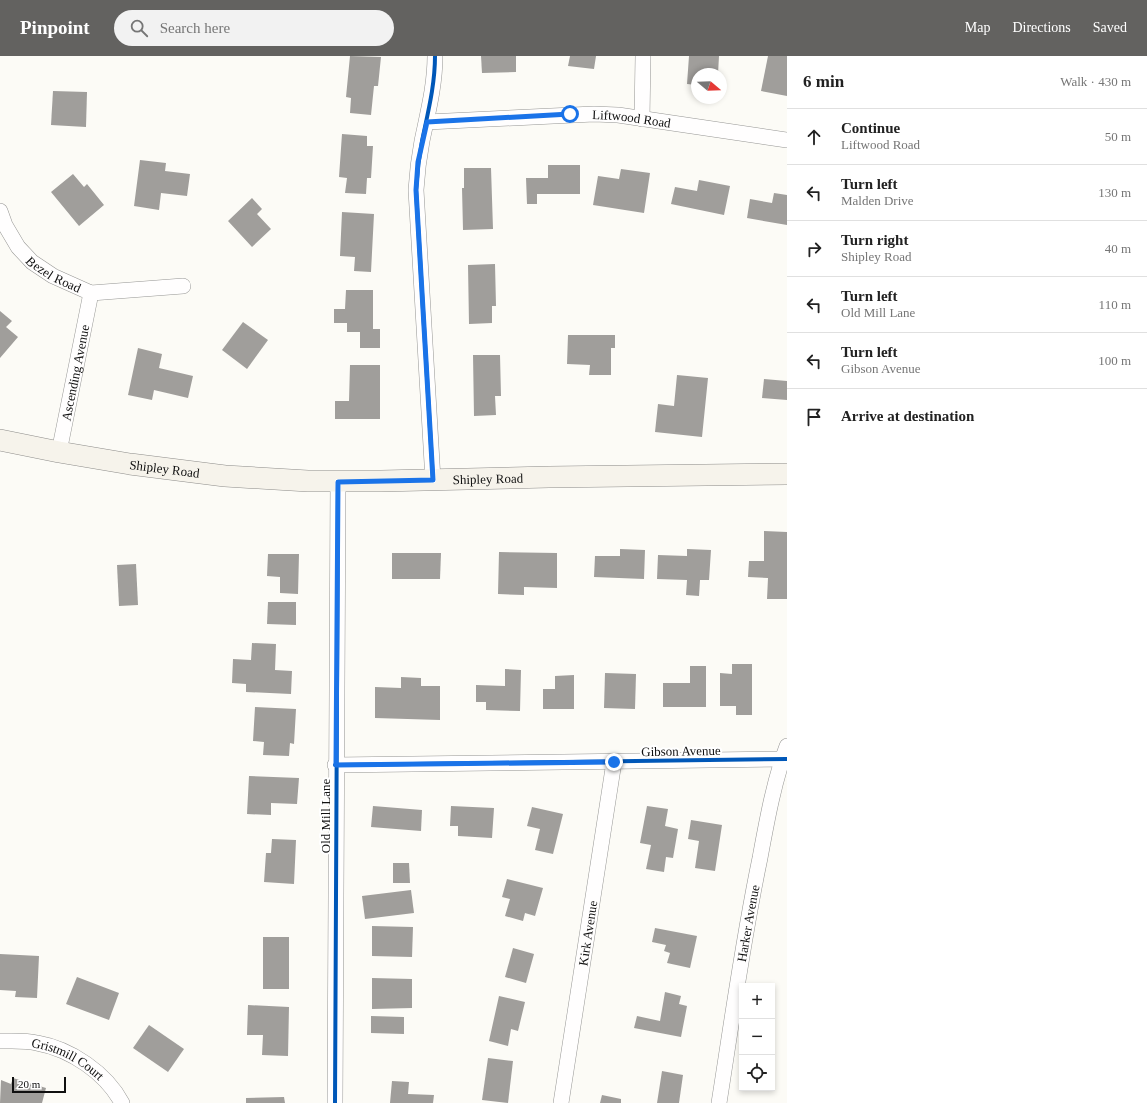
<!DOCTYPE html>
<html lang="en">
<head>
<meta charset="utf-8">
<style>
	:root { --surface:#fff; --page:#f2f2f2; --text:#222; --muted:#767676; --line:#e0e0e0; --accent:#636260 }
	body { margin:0; font-family:Georgia,serif; background:var(--page); color:var(--text) }
	.controls { position:absolute; right:12px; bottom:12px; display:grid; overflow:hidden; border-radius:0px; box-shadow:0 2px 6px #0003 }
	.controls button { width:36px; height:36px; display:grid; place-items:center; padding:0; border:0; border-bottom:1px solid var(--line); background:var(--surface); color:var(--text); font:20px sans-serif }
	.compass { position:absolute; left:691px; top:12px; width:36px; height:36px; border-radius:50%; background:var(--surface); box-shadow:0 2px 6px #0003; rotate:109deg }
	.scale { position:absolute; left:12px; bottom:10px; width:54px; box-sizing:border-box; padding-left:4px; border:2px solid #101010; border-top:0; font-size:11px; line-height:14px; white-space:nowrap; color:#101010; -webkit-text-stroke:3px #fff; paint-order:stroke }
	.stop { position:absolute; width:12px; height:12px; margin:-9px; border:3px solid #1a73e8; border-radius:50%; background:#fff }
	.stop.end { background:#1a73e8; border-color:#fff; box-shadow:0 1px 4px #0008 }
	.list { margin:0; padding:0; list-style:none }
	h2 { display:flex; justify-content:space-between; align-items:center; height:52px; margin:0; padding:0 16px; font-size:17px }
	h2 small { font-size:13px; font-weight:400; color:var(--muted) }
	.list li { display:grid; grid-template-columns:26px 1fr auto; gap:12px; align-items:center; box-sizing:border-box; height:56px; padding:0 16px; border-top:1px solid var(--line) }
	.list b { display:block; font-size:15px; white-space:nowrap }
	.list p { margin:0; font-size:13px; white-space:nowrap; color:var(--muted) }
	.list em { font-size:13px; font-style:normal; color:var(--muted) }
	.icon { flex:none; width:22px; height:22px; fill:none; stroke:currentColor; stroke-width:2; stroke-linecap:round; stroke-linejoin:round }
	.map { position:relative; flex:none; width:787px; height:1047px; overflow:hidden }
	header { display:flex; align-items:center; gap:24px; box-sizing:border-box; height:56px; padding:0 20px; background:var(--accent); color:#fff }
	header strong { font-size:19px }
	nav { display:flex; gap:22px; margin-inline-start:auto; font-size:14px }
	.search { width:280px; height:36px; background:var(--page); display:flex; align-items:center; gap:10px; box-sizing:border-box; padding:0 14px; border-radius:22px; color:var(--muted); font-size:15px }
	main { display:flex }
	aside { flex:1; background:var(--surface) }
	.map>svg:first-child { display:block }
	.building { fill:#a09e9b }
	.lines { fill:none; stroke-linecap:round; stroke-linejoin:round }
	.street-casing { stroke:#969694; stroke-width:16 }
	.secondary-casing { stroke:#8d8c8a; stroke-width:22 }
	.street { stroke:#fffefe; stroke-width:15 }
	.secondary { stroke:#f6f3eb; stroke-width:21 }
	.cycleway-casing { stroke:#fff; stroke-width:6 }
	.cycleway { stroke:#0057b8; stroke-width:4 }
	.route { stroke:#1a73e8; stroke-width:5 }
	.labels { text-anchor:middle; dominant-baseline:central; stroke-width:4; stroke-linejoin:round; paint-order:stroke }
	.street-label { font-size:13px; fill:#101010; stroke:#fff }
</style>
</head>
<body>
<header>
<strong>Pinpoint</strong>
<div class="search"><svg class="icon" aria-label="search" viewBox="0 0 24 24"><circle cx="10" cy="10" r="6"/><path d="M15 15l6 6"/></svg>Search here</div>
<nav><a>Map</a><a>Directions</a><a>Saved</a></nav>
</header>
<main>
<div class="map">
<svg width="787" height="1047" viewBox="0 0 787 1047">
	<rect width="100%" height="100%" fill="#fcfbf6"/>
	<g class="building">
		<polygon points="350,0 381,1 378,30 374,30 371,59 350,57 351,42 346,41"/>
		<polygon points="481,0 516,0 516,16 482,17"/>
		<polygon points="570,0 596,0 594,13 568,10"/>
		<polygon points="689,0 719,0 718,18 697,18 697,29 687,28"/>
		<polygon points="768,0 787,0 787,40 761,35"/>
		<polygon points="53,35 87,36 86,71 51,69"/>
		<polygon points="342,78 367,80 367,90 373,90 371,122 367,122 366,138 345,137 347,122 339,121"/>
		<polygon points="140,104 166,107 165,115 190,118 187,140 161,137 159,154 134,150"/>
		<polygon points="548,109 580,109 580,138 537,138 537,148 527,148 526,122 548,122"/>
		<polygon points="464,112 491,112 493,173 463,174 462,132 464,132"/>
		<polygon points="621,113 650,117 644,157 593,149 598,120 619,123"/>
		<polygon points="73,118 84,131 87,128 104,149 79,170 51,136"/>
		<polygon points="699,124 730,130 724,159 671,148 675,131 697,135"/>
		<polygon points="774,137 787,139 787,169 747,162 750,143 772,147"/>
		<polygon points="252,142 262,153 257,158 271,173 252,191 228,165"/>
		<polygon points="342,156 374,158 371,216 354,215 355,201 340,200"/>
		<polygon points="495,208 496,250 492,250 492,267 469,268 468,209"/>
		<polygon points="346,234 373,234 373,273 380,273 380,292 360,292 360,276 347,276 347,267 334,267 334,253 345,253"/>
		<polygon points="0,255 12,265 6,271 18,281 0,302"/>
		<polygon points="243,266 268,284 247,313 222,294"/>
		<polygon points="568,279 615,279 615,292 611,292 611,319 589,319 590,309 567,308"/>
		<polygon points="138,292 162,298 159,312 193,320 188,342 154,334 152,344 128,339"/>
		<polygon points="473,299 500,299 501,340 495,340 496,359 474,360"/>
		<polygon points="350,309 380,309 380,363 335,363 335,345 349,345"/>
		<polygon points="677,319 708,322 702,381 655,376 658,348 674,350"/>
		<polygon points="764,323 787,325 787,344 762,342"/>
		<polygon points="764,475 787,476 787,543 767,543 768,522 748,521 749,505 764,505"/>
		<polygon points="620,493 645,494 644,523 594,521 595,500 620,500"/>
		<polygon points="687,493 711,494 709,524 700,524 699,540 686,539 687,524 657,523 658,499 687,500"/>
		<polygon points="499,496 557,497 557,532 524,531 524,539 498,538"/>
		<polygon points="392,497 441,497 440,523 392,523"/>
		<polygon points="268,498 299,498 298,538 280,537 280,521 267,520"/>
		<polygon points="136,508 138,549 119,550 117,509"/>
		<polygon points="268,546 296,546 296,569 267,568"/>
		<polygon points="252,587 276,588 275,614 292,615 291,638 246,636 246,628 232,627 233,603 251,604"/>
		<polygon points="732,608 752,608 752,659 736,659 736,650 720,650 720,617 732,618"/>
		<polygon points="690,610 706,610 706,651 663,651 663,627 690,627"/>
		<polygon points="505,613 521,614 520,655 486,654 486,646 476,646 476,629 505,630"/>
		<polygon points="605,617 636,618 635,653 604,652"/>
		<polygon points="574,619 574,653 543,653 543,633 555,633 555,620"/>
		<polygon points="401,621 421,622 421,630 440,630 440,664 375,662 375,631 401,632"/>
		<polygon points="255,651 296,653 294,688 290,687 289,700 263,699 264,686 253,685"/>
		<polygon points="249,720 299,722 297,748 271,747 271,759 247,758"/>
		<polygon points="373,750 422,754 421,775 371,771"/>
		<polygon points="451,750 494,752 492,782 458,780 458,770 450,770"/>
		<polygon points="647,750 668,753 665,770 678,773 673,802 666,801 664,816 646,813 651,789 640,787"/>
		<polygon points="532,751 563,758 553,798 535,794 540,773 527,770"/>
		<polygon points="691,764 722,769 715,815 695,812 699,785 688,783"/>
		<polygon points="272,783 296,784 294,828 264,826 266,797 271,797"/>
		<polygon points="393,807 409,807 410,827 393,827"/>
		<polygon points="507,823 543,832 535,860 525,857 523,865 505,860 510,843 502,841"/>
		<polygon points="411,834 414,857 365,863 362,840"/>
		<polygon points="372,870 413,871 412,901 372,900"/>
		<polygon points="655,872 697,880 690,912 667,907 670,897 664,895 666,889 652,886"/>
		<rect x="263" y="881" width="26" height="52"/>
		<polygon points="513,892 534,898 526,927 505,921"/>
		<polygon points="0,898 39,900 37,942 15,941 16,935 0,934"/>
		<polygon points="77,921 119,937 109,964 66,948"/>
		<polygon points="372,922 412,923 412,952 372,953"/>
		<polygon points="665,936 681,940 679,948 687,950 681,981 634,972 637,960 660,965"/>
		<polygon points="499,940 525,946 518,975 511,973 508,990 489,985"/>
		<polygon points="248,949 289,951 288,1000 262,999 263,979 247,979"/>
		<polygon points="371,960 404,961 404,978 371,977"/>
		<polygon points="149,969 184,993 168,1016 133,992"/>
		<polygon points="488,1002 513,1005 508,1047 482,1044"/>
		<polygon points="662,1015 683,1019 679,1047 657,1047"/>
		<polygon points="13,1022 46,1032 42,1047 0,1047 1,1024 11,1028"/>
		<polygon points="392,1025 409,1026 408,1038 434,1039 433,1047 390,1047"/>
		<polygon points="602,1039 621,1043 621,1047 600,1047"/>
		<polygon points="284,1041 285,1047 246,1047 246,1042"/>
	</g>
	<g class="lines">
		<defs>
			<g id="street">
				<polyline points="642,63 643,0"/>
				<path id="s1" d="M427,66L594,58L618,59L787,84"/>
				<path id="s2" d="M0,155L5,169L18,191L32,206L53,220L91,237L183,230"/>
				<path id="s3" d="M59,396L91,237"/>
				<path d="M433,424L416,134C417,117 419,101 422,85C428,56 435,29 435,0"/>
				<polyline points="335,709 787,703"/>
				<path id="s4" d="M0,985C12,985 25,984 37,987C71,993 106,1017 122,1047"/>
				<polyline points="335,1047 338,426"/>
				<path id="s5" d="M561,1047L614,706"/>
				<path id="s6" d="M719,1047C732,965 743,883 760,802C767,764 774,725 787,690"/>
			</g>
			<g id="secondary">
				<path id="s7" d="M0,384L59,396L130,408L225,420L308,425H381L549,421L787,418"/>
			</g>
		</defs>
		<use href="#street" class="street-casing"/>
		<use href="#secondary" class="secondary-casing"/>
		<use href="#street" class="street"/>
		<use href="#secondary" class="secondary"/>
		<defs>
			<g id="cycleway">
				<path d="M433,424L416,134C417,117 419,101 422,85C428,56 435,29 435,0"/>
				<polyline points="335,709 787,703"/>
				<polyline points="335,1047 338,426"/>
			</g>
		</defs>
		<use href="#cycleway" class="cycleway-casing"/>
		<use href="#cycleway" class="cycleway"/>
	</g>
	<g class="lines">
		<polyline class="route" points="570,58 427,66 418,106 416,134 433,424 338,426 336,709 614,706"/>
	</g>
	<g class="labels">
		<g class="street-label">
			<text stroke="none"><textPath href="#s1" startOffset="205">Liftwood Road</textPath></text>
			<text stroke="none"><textPath href="#s2" startOffset="86">Bezel Road</textPath></text>
			<text stroke="none"><textPath href="#s3" startOffset="81">Ascending Avenue</textPath></text>
			<text stroke="none"><textPath href="#s7" startOffset="167">Shipley Road</textPath></text>
			<text stroke="none"><textPath href="#s7" startOffset="491">Shipley Road</textPath></text>
			<text transform="translate(681 695) rotate(-1)">Gibson Avenue</text>
			<text transform="translate(325 760) rotate(-90)">Old Mill Lane</text>
			<text stroke="none"><textPath href="#s6" startOffset="182">Harker Avenue</textPath></text>
			<text stroke="none"><textPath href="#s5" startOffset="172">Kirk Avenue</textPath></text>
			<text stroke="none"><textPath href="#s4" startOffset="72">Gristmill Court</textPath></text>
		</g>
	</g>
</svg>
<div class="controls">
<button>+</button>
<button>−</button>
<button><svg class="icon" aria-label="locate" viewBox="0 0 24 24"><circle cx="12" cy="12" r="6"/><path d="M12 2v4M12 18v4M2 12h4M18 12h4"/></svg></button>
</div>
<svg class="compass" viewBox="-18 -18 36 36"><path d="M0-13l5 13h-10z" fill="#e53935"/><path d="M0 13l5-13h-10z" fill="#767676"/></svg>
<div class="scale">20 m</div>
<div class="stop" style="left:570px;top:58px"></div>
<div class="stop end" style="left:614px;top:706px"></div>
</div>
<aside>
<h2>6 min<small>Walk · 430 m</small></h2>
<ul class="list">
<li><svg class="icon" aria-label="ahead" viewBox="0 0 24 24"><path d="M12 20V5M6 11l6-6 6 6"/></svg><div><b>Continue</b><p>Liftwood Road</p></div><em>50 m</em></li>
<li><svg class="icon" aria-label="left" viewBox="0 0 24 24"><path d="M17 20v-9H6M10 6l-5 5 5 5"/></svg><div><b>Turn left</b><p>Malden Drive</p></div><em>130 m</em></li>
<li><svg class="icon" aria-label="right" viewBox="0 0 24 24"><path d="M7 20v-9h11M14 6l5 5-5 5"/></svg><div><b>Turn right</b><p>Shipley Road</p></div><em>40 m</em></li>
<li><svg class="icon" aria-label="left" viewBox="0 0 24 24"><path d="M17 20v-9H6M10 6l-5 5 5 5"/></svg><div><b>Turn left</b><p>Old Mill Lane</p></div><em>110 m</em></li>
<li><svg class="icon" aria-label="left" viewBox="0 0 24 24"><path d="M17 20v-9H6M10 6l-5 5 5 5"/></svg><div><b>Turn left</b><p>Gibson Avenue</p></div><em>100 m</em></li>
<li><svg class="icon" aria-label="arrive" viewBox="0 0 24 24"><path d="M6 21V4h12l-3 4 3 4H6"/></svg><div><b>Arrive at destination</b></div></li>
</ul>
</aside>
</main>
</body>
</html>
